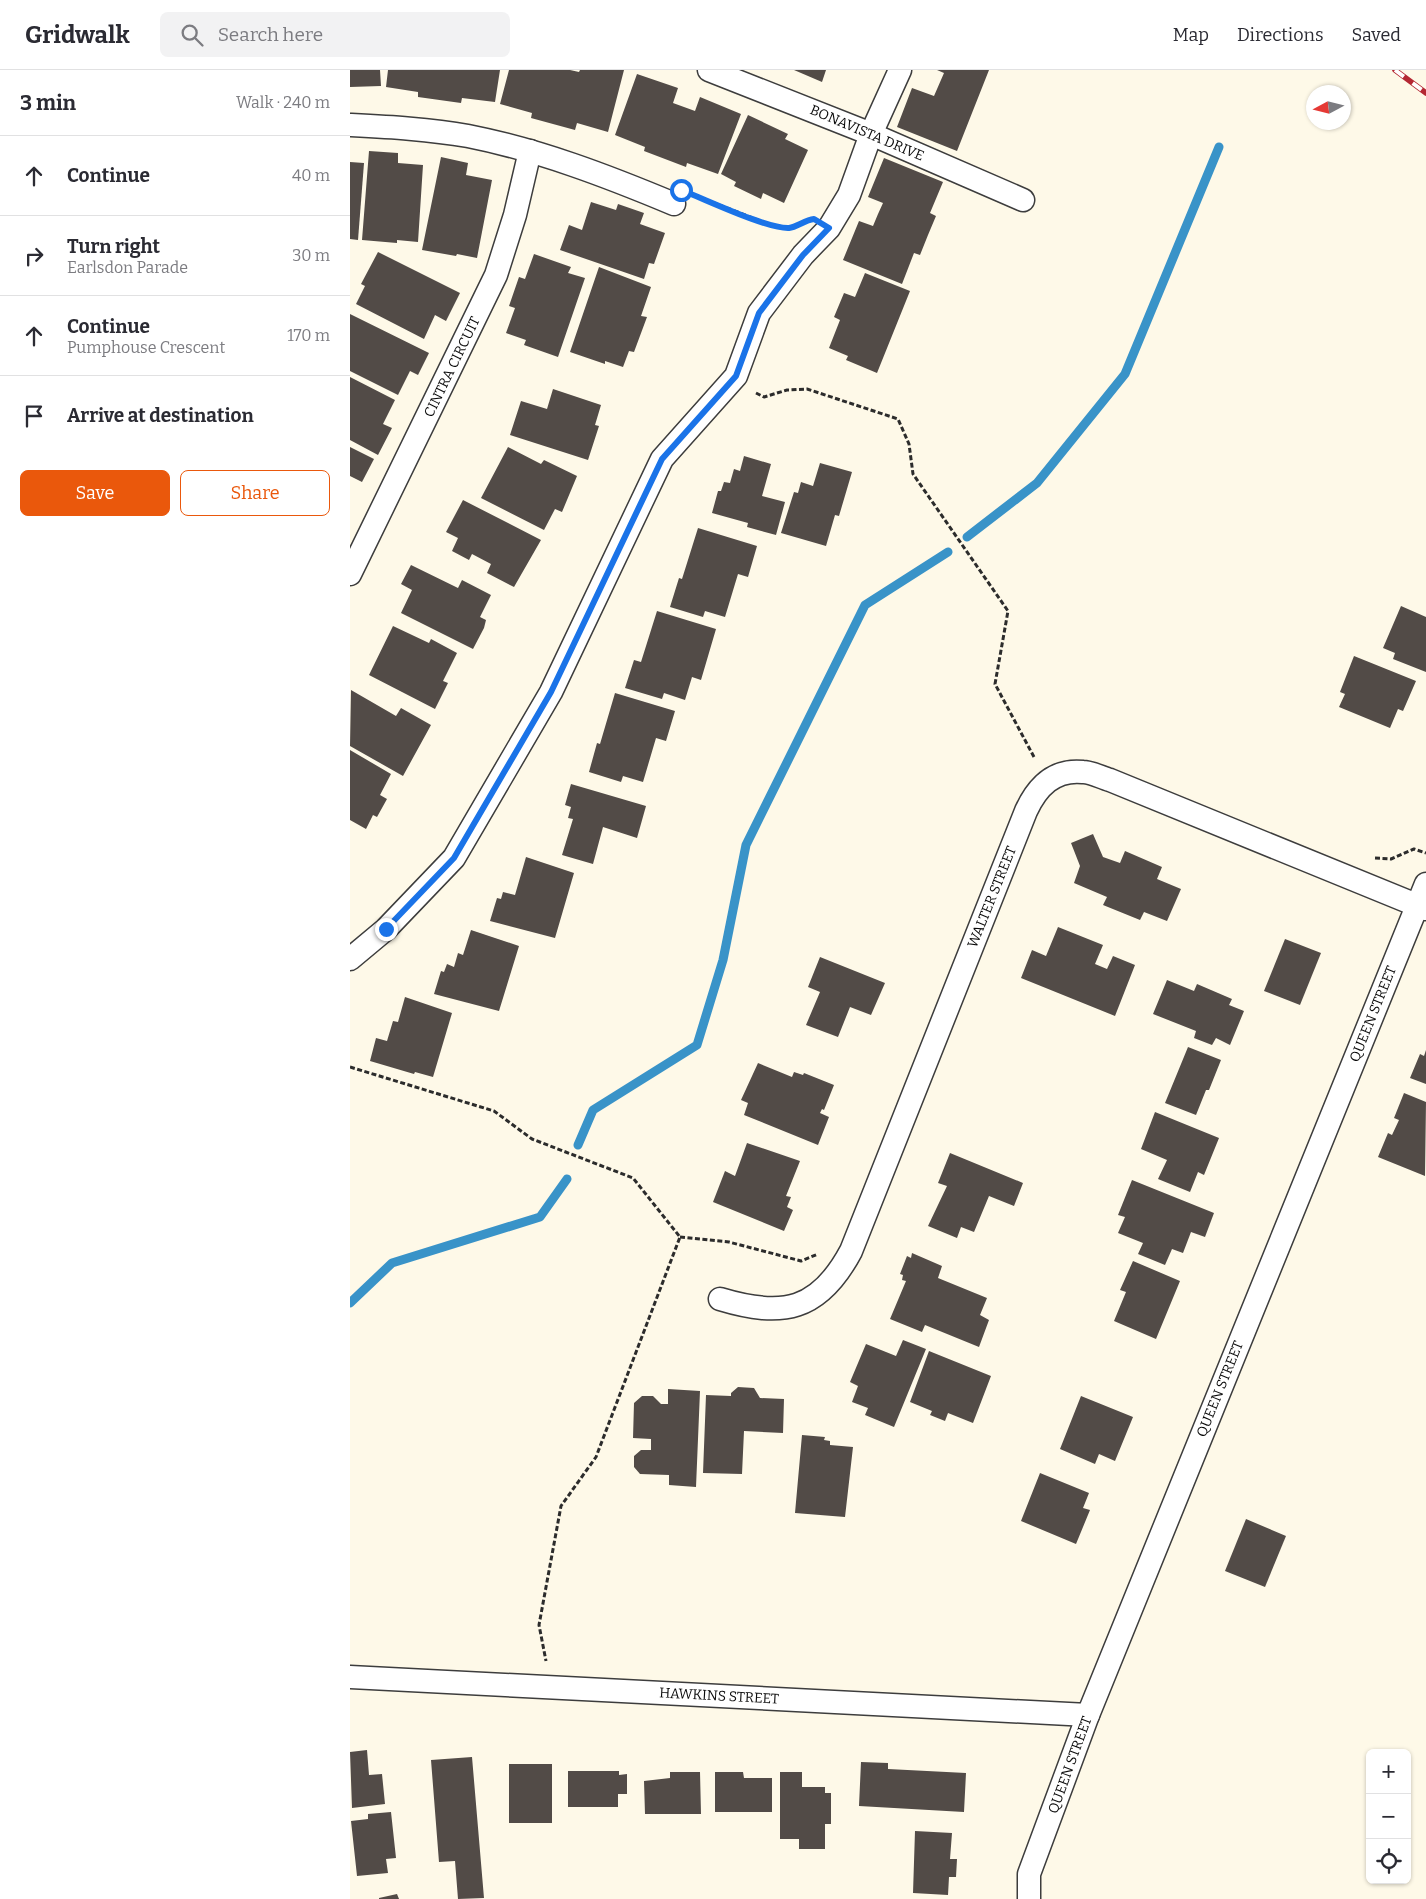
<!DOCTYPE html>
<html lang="en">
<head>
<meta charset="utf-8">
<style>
	:root { --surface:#fff; --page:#f2f2f3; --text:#2b2b33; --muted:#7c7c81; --line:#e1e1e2; --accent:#ea580c }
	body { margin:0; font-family:Bitter,serif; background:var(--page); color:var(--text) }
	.controls { position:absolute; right:15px; bottom:15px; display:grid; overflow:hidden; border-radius:8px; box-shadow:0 1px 4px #0004 }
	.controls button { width:45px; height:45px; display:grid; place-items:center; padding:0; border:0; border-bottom:1px solid var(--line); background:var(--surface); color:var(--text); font:25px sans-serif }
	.compass { position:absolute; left:956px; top:15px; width:45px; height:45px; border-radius:50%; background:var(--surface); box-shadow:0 1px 4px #0004; rotate:263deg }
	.stop { position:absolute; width:15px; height:15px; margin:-11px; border:4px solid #1a73e8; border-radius:50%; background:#fff }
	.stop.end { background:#1a73e8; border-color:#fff; box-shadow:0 1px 5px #0008 }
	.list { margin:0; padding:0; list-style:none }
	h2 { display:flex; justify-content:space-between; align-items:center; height:65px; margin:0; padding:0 20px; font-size:21px }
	h2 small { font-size:16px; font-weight:400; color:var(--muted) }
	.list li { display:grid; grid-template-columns:32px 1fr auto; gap:15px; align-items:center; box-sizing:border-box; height:80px; padding:0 20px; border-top:1px solid var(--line) }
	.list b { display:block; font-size:19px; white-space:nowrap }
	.list p { margin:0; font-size:16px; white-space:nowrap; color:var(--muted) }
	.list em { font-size:16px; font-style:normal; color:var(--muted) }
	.actions { display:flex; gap:10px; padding:15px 20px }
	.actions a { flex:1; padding:11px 0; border:1px solid var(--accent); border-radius:8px; text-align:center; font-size:18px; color:var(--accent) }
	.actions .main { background:var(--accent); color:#fff }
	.icon { flex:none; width:28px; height:28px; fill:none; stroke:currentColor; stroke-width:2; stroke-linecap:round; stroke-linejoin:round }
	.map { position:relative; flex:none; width:1076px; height:1829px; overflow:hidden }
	header { display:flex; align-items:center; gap:30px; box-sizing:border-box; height:70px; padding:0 25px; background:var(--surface); border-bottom:1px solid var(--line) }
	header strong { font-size:24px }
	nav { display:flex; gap:28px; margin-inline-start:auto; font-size:18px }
	.search { width:350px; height:45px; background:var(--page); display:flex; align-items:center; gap:12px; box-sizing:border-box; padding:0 18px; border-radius:8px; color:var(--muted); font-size:19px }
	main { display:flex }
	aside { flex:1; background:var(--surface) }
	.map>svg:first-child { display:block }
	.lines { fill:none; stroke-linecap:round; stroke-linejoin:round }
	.stream { stroke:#3993c8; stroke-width:9 }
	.building { fill:#524b47 }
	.street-casing { stroke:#3d3d3d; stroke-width:25 }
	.path { stroke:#2c2c2c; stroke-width:3; stroke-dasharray:5 2.5; stroke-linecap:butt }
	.street { stroke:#fff; stroke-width:22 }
	.rail-casing { stroke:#b42833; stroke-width:5.5 }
	.rail { stroke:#fff; stroke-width:4; stroke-dasharray:11; stroke-linecap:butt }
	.route { stroke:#1a73e8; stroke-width:6 }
	.labels { text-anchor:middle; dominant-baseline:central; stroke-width:5; stroke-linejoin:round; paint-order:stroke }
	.street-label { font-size:14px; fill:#0a0a0a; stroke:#fff }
</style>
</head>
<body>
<header>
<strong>Gridwalk</strong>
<div class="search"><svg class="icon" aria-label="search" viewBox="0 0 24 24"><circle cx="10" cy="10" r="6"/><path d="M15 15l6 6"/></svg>Search here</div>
<nav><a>Map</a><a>Directions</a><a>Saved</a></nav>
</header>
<main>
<aside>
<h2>3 min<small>Walk · 240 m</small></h2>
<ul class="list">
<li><svg class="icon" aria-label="ahead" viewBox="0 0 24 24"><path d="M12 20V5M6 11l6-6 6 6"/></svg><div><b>Continue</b></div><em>40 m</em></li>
<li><svg class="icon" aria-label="right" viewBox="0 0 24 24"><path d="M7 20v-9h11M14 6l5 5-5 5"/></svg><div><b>Turn right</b><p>Earlsdon Parade</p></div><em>30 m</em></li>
<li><svg class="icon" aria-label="ahead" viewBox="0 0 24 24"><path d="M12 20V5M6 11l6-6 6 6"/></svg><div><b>Continue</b><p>Pumphouse Crescent</p></div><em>170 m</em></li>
<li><svg class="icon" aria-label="arrive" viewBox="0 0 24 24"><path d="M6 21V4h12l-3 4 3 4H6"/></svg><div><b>Arrive at destination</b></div></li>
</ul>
<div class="actions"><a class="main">Save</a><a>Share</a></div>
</aside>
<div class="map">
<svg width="1076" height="1829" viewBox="0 0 1076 1829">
	<rect width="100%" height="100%" fill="#fef9e8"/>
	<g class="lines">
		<g class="stream">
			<polyline points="617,467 687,413 775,304 869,77"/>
			<polyline points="228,1075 243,1040 347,975 373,890 396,775 515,535 598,482"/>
			<polyline points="0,1233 42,1193 190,1147 217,1109"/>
		</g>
	</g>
	<g class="building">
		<polygon points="0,0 30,0 31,16 0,17"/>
		<polygon points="38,0 150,0 145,32 112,28 111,33 68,27 68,22 36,17"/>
		<polygon points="159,0 220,0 229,2 230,0 274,0 258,62 227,53 225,60 181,48 182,43 150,34"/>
		<polygon points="444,0 476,0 472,12"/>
		<polygon points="587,0 639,0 607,81 547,57 562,18 584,26 594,3"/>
		<polygon points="287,4 328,18 323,33 345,41 350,27 391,44 368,104 337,93 336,97 294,81 295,77 265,65"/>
		<polygon points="398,45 438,64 435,69 458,80 434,133 413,123 411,129 384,116 386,112 371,104"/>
		<polygon points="19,81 48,83 48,93 73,95 68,172 47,170 47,173 12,170"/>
		<polygon points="91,87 118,93 116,105 142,110 127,188 107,184 106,186 72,180"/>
		<polygon points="534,88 593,112 580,143 586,146 578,165 570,185 564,183 552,214 493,190 509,151 523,156 528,144 533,133 518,127"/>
		<polygon points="0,92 14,93 8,170 0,169"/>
		<polygon points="241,132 266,140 268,134 294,143 290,154 315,163 304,194 299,193 294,209 210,180 219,155 232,160"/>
		<polygon points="28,182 110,223 96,251 85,245 74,269 6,234 15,216 11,214"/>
		<polygon points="184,184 221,197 218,203 235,208 208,287 174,275 176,270 156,263 165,238 159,236 169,207 175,209"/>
		<polygon points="249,197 301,217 291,246 297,247 284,282 279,281 273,297 255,291 255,294 220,282"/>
		<polygon points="515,203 560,221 527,303 496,290 498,286 479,278 490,250 484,247 494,223 505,227"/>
		<polygon points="0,244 79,283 68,305 60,301 48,325 0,301"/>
		<polygon points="0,307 45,330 33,354 42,358 28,385 0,370"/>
		<polygon points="203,319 251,335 245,355 249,356 238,390 160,365 171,331 197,339"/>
		<polygon points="0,377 24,389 12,412 0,406"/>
		<polygon points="158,377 191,394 194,390 227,406 212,442 205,439 194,460 131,428"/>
		<polygon points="394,386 421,394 412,426 435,432 426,465 397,457 398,453 362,443 368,421 371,421 374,412 380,413 384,399 390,401"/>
		<polygon points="470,393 502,402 489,446 485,445 476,476 431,463 444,422 448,423 451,412 463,416"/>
		<polygon points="113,430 191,470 164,517 137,503 141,494 122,484 119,490 102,481 108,468 96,462"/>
		<polygon points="348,458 407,476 398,507 388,504 375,547 355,541 353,547 320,537 329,508 332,509"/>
		<polygon points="61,495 108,518 112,510 141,525 130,547 136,550 134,558 123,579 51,543 62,520 51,514"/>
		<polygon points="1051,536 1076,547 1076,602 1043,589 1045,583 1033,578"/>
		<polygon points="307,541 366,559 351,610 342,607 335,630 314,623 312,629 275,618 284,590 291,592"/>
		<polygon points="43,556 79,573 81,569 107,583 93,611 98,613 85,639 19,605"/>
		<polygon points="1004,586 1066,611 1053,641 1048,639 1040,658 989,637 995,624 990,622"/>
		<polygon points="1,620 46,646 51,638 81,655 53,706 0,676"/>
		<polygon points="265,623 325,641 316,671 306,668 293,712 273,706 271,712 239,702 247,673 250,674"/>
		<polygon points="0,680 41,704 30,725 37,729 27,747 23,745 16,759 0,750"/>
		<polygon points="221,714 296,736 287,768 253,757 243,794 212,785 223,749 218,748 221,737 215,735"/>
		<polygon points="743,764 753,787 770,793 775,781 812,797 807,809 831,819 817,851 794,842 790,850 753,835 757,827 724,813 730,796 721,773"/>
		<polygon points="176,787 224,803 205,868 140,851 147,828 151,829 153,822 165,825"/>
		<polygon points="708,857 753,875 745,894 757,899 763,886 785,895 765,946 671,908 682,880 696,886"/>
		<polygon points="121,860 169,876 149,941 84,924 91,901 94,902 97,894 104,897 108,883 113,885"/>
		<polygon points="935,869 971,883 950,935 914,921"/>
		<polygon points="470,887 535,913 521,945 500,937 488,967 456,955 470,922 458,917"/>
		<polygon points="817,910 844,921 847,914 882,929 879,935 894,941 880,975 866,968 862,975 844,968 846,961 803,944"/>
		<polygon points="55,927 102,943 83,1007 65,1002 64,1004 20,991 26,968 37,971 43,951 48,952"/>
		<polygon points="838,977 871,990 859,1020 856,1020 846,1045 815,1033"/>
		<polygon points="1076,980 1076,1014 1060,1008 1070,984 1074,986"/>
		<polygon points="408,993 442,1007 444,1002 453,1005 454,1003 484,1015 474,1040 472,1039 470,1043 479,1047 468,1075 394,1045 398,1033 391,1030"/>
		<polygon points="1054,1023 1076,1032 1075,1106 1028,1087 1038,1063 1042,1065 1049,1050 1044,1048"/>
		<polygon points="805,1042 869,1068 854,1105 848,1102 840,1122 808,1109 817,1090 791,1079"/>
		<polygon points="397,1073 450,1091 436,1126 441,1127 437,1137 443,1140 434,1161 363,1132 375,1101 385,1106"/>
		<polygon points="600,1083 673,1113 664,1136 639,1126 624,1162 611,1157 607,1168 578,1156 597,1116 588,1113"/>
		<polygon points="782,1110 864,1143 855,1167 841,1162 833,1183 822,1179 815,1195 788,1184 793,1173 768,1163 775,1147 768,1145"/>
		<polygon points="562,1183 592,1196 588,1208 637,1228 630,1245 639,1250 629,1277 575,1255 572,1262 540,1249 556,1211 552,1210 553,1205 550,1204 557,1186 561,1188"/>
		<polygon points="783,1191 830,1211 806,1269 764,1251 776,1222 770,1220"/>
		<polygon points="553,1270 576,1279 544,1357 515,1345 518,1338 502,1332 508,1316 500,1312 516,1274 546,1286"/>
		<polygon points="579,1281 641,1306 623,1353 598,1343 595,1351 580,1345 582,1341 560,1332"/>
		<polygon points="388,1317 404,1318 410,1328 434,1329 433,1363 394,1361 392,1404 353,1403 356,1325 381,1326 381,1323"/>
		<polygon points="318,1319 350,1321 346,1417 319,1415 319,1405 290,1404 284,1397 284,1386 291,1380 301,1380 301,1369 283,1368 284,1333 292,1326 303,1326 311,1334 318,1334"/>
		<polygon points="731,1326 783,1347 765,1391 749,1384 745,1394 710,1379"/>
		<polygon points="452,1365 475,1367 474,1370 480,1371 480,1375 503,1377 495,1447 445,1443"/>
		<polygon points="690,1403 739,1423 733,1438 740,1440 726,1474 671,1451"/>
		<polygon points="896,1449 936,1466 915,1517 875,1501"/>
		<polygon points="17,1680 19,1705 32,1704 35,1734 2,1738 0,1682"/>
		<polygon points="122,1687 134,1828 108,1829 105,1791 89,1792 81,1690"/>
		<polygon points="511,1692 538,1693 538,1699 616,1703 614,1742 509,1736"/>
		<rect x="159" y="1694" width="43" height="59"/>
		<polygon points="218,1701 269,1701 269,1705 277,1704 277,1724 268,1724 268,1737 218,1737"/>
		<polygon points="320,1702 350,1702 351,1744 295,1744 294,1711 320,1708"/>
		<polygon points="365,1702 393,1702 394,1708 422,1708 422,1742 365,1742"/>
		<polygon points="430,1702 452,1702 452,1717 475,1717 475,1723 481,1723 481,1754 475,1754 475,1779 449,1779 449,1769 430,1769"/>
		<polygon points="41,1742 46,1788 36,1789 38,1803 7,1806 1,1751 18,1749 18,1744"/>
		<polygon points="565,1761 602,1763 600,1789 607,1789 606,1807 599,1807 598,1825 563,1823"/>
		<polygon points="47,1824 49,1829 29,1829 29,1828"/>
	</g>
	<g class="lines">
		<defs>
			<g id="street">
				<polyline points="359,0 521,64 673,130"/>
				<path d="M0,55C39,57 79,59 118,66C189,80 257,106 324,134"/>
				<polyline points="0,504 146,205 165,145 180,81"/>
				<polyline points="0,889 36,859 104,788 201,622 312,389 386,306 409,243 453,185 479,158 499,125 521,64 550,0"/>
				<path d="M370,1229C433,1248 469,1241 501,1181L676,741C687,717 704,699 733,702C742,702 752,708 760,710L1076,839"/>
				<polyline points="0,1607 738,1645"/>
				<polyline points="679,1829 679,1804 738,1645 1076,814"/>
			</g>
		</defs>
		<use href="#street" class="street-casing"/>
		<g class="path">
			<polyline points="349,127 423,156 442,157"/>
			<polyline points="406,323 414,327 437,320 457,319 548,349 559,374 563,404 658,541 645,614 684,687"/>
			<polyline points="1025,788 1041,789 1064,779 1076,783"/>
			<polyline points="0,997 144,1041 182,1069 283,1108 330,1167 246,1387 211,1436 189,1555 196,1591"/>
			<polyline points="330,1167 379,1172 451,1191 468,1184"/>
		</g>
		<use href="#street" class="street"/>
		<defs>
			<polyline id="rail" points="1045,0 1076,23"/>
		</defs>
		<use href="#rail" class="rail-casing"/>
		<use href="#rail" class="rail"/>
	</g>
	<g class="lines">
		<path class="route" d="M36,859L104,788L201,622L312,389L386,306L409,243L453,185L479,158L464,149C455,150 447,157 439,158C417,159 355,129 331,120"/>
	</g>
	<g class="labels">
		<g class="street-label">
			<text transform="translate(517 63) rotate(23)">BONAVISTA DRIVE</text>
			<text transform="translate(102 297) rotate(-64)">CINTRA CIRCUIT</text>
			<text transform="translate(642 827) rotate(-68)">WALTER STREET</text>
			<text transform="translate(1023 944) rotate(-68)">QUEEN STREET</text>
			<text transform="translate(870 1319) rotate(-68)">QUEEN STREET</text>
			<text transform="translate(369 1626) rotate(3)">HAWKINS STREET</text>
			<text transform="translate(720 1695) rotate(-70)">QUEEN STREET</text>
		</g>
	</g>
</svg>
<div class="controls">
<button>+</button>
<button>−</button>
<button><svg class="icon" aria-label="locate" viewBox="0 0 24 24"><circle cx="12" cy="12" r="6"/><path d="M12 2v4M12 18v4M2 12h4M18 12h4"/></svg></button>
</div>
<svg class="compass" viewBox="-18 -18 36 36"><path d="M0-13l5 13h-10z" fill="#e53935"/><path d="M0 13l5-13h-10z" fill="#7c7c81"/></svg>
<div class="stop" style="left:331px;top:120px"></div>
<div class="stop end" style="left:36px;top:859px"></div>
</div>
</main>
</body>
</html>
